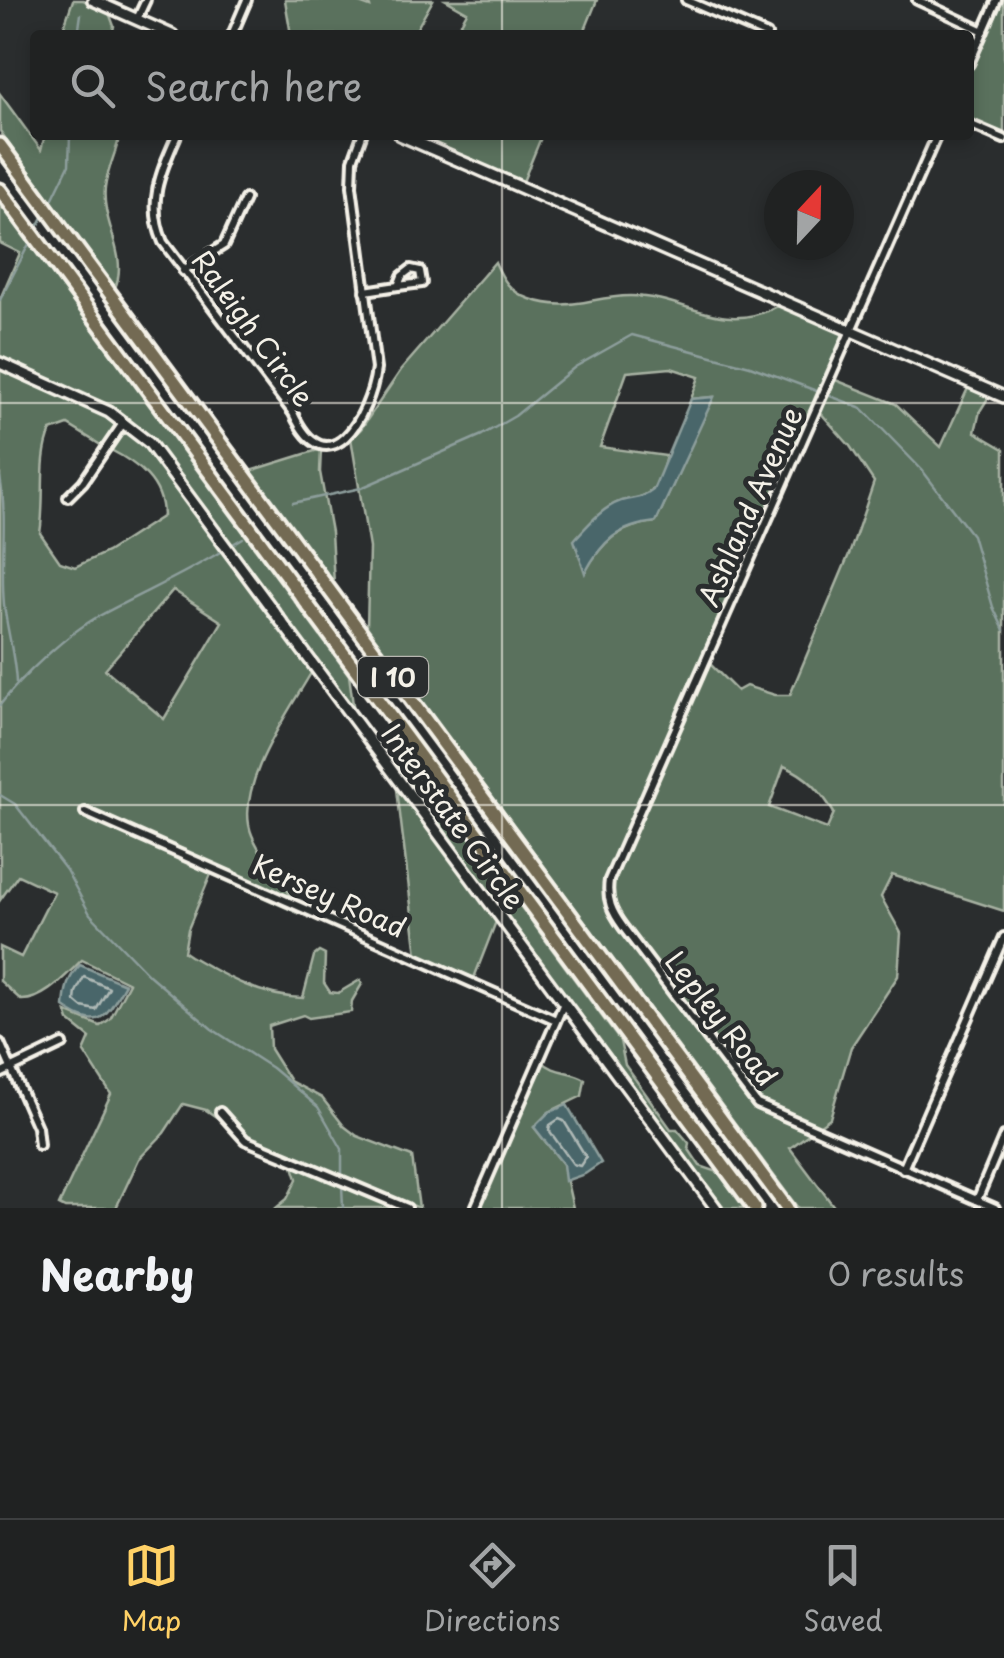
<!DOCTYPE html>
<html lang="en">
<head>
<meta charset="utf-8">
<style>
	:root { --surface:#202222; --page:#2d2f2f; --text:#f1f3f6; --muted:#a2a4a5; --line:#3d3f40; --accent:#ffd166 }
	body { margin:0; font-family:"Playpen Sans",sans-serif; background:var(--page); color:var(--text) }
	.compass { position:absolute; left:764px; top:170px; width:90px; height:90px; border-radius:50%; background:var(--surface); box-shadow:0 5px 15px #0003; rotate:22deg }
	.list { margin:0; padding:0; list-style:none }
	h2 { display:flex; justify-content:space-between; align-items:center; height:130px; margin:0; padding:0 40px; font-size:42px }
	h2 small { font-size:32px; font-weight:400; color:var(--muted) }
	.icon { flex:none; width:55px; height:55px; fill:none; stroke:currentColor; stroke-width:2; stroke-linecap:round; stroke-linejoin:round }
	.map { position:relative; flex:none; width:1004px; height:1208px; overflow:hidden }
	.search { position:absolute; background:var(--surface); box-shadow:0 5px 15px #0003; left:30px; right:30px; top:30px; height:110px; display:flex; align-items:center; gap:25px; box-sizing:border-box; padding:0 35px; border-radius:10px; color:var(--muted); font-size:38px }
	.sheet { height:310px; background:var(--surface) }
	nav { display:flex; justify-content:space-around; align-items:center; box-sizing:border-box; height:140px; border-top:2px solid var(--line); background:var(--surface); font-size:28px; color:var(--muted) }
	nav a { display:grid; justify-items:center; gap:5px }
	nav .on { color:var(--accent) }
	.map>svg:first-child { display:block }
	.green { fill:#5a715d; stroke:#a7b1a2; stroke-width:2.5; fill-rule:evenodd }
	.water { fill:#48666a; stroke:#8d9e9c; stroke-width:2.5 }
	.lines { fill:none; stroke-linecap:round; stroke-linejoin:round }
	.shore { stroke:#afb9b6; stroke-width:2.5 }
	.stream { stroke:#8d9e9c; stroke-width:2.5 }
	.street-casing { stroke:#f4f1e8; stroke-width:14 }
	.secondary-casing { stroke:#f4f1e8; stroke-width:16 }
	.highway-casing { stroke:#f4f1e8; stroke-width:19 }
	.street { stroke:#2a2d2e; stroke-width:6 }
	.secondary { stroke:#2a2d2e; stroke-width:9 }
	.highway { stroke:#736b52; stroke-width:11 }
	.grid { fill:none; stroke:#f4f1e8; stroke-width:2.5; stroke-opacity:0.55 }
	.labels { text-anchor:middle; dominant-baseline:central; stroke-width:10; stroke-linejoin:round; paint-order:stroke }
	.shield { fill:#2a2d2e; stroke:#b7b6b0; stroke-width:2.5 }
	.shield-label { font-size:25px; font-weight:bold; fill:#f4f1e8 }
	.street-label { font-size:28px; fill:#f4f1e8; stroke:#2a2d2e }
</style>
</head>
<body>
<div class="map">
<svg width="1004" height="1208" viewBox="0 0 1004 1208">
	<rect width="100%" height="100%" fill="#2a2d2e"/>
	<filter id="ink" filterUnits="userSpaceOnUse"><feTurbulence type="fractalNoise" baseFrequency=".01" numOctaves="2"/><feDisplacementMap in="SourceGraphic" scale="20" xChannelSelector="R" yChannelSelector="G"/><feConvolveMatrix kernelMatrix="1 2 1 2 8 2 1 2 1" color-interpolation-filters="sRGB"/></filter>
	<g filter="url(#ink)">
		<g class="green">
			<polygon points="73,0 83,0 108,10 114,26 112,35 61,35"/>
			<polygon points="285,0 351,0 370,7 368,0 433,0 413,35 291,35"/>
			<polygon points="446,0 597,0 583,35 462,35 456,32 467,12"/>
			<polygon points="1000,0 1004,0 1004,135 969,120 969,72"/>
			<path d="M0,94L41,150L45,135H120C116,153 107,170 105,188C101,223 129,255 115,288L0,131Z"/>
			<polygon points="409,135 542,135 522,184"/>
			<polygon points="0,204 349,675 354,712 143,432 111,408 0,359 0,299 20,253 0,243"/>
			<path d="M495,262C503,280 510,292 530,299C569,313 592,296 630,296C687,296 721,337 780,305L847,334L606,879L605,899L611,915L746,1098L765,1113L810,1133L790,1148L835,1208H798L367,628L369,548L351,438L361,429L401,370ZM671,368L699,377L691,399L713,397L656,522C620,526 603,540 585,572L622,501C655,497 658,486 666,456L600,447L627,372Z"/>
			<path d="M0,367L120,422L104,447L68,425L51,431C38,459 46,499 40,533L60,562L75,567L107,552L163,516C163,482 138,464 109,449L125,426L146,446L356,727L357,731L311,673C288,713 233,789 252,835C261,858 282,878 293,900L84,808L81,814L296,909L298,913L211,874L188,929L184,952L190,956C226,977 261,997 303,998L314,956L319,952L325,955L324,983L330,992L338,993L360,980L362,984L352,1001L351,1012L309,1018L303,1015L269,1026L270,1049L290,1081L322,1098L344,1126L357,1136L412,1157L419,1208L260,1143L239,1131L221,1107L216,1112L222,1121L206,1110L183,1104L164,1133L139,1159L116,1208H65L59,1205L111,1094L84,1052L90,1038L69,1021L66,1012L100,1026L110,1019L129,983L82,960C66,975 44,1001 21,1000L0,981V947L21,957L54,892L18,875L0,900ZM173,590L222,622L164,719L105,669Z"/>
			<path d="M833,379L896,404L941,447L969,386L990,395L980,411L975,432L1004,449V911L892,875L881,897L901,933L898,976L851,1047L830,1118L816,1128L768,1107L751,1093L616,911L611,889L735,603L709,663L737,691L746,686L775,695H790L850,552L874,482L850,446L819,411ZM784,766C808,776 821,791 834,813L827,829L769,807Z"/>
			<polygon points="321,449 320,472 331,532 334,584 250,471"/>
			<polygon points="390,730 620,1041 625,1065 671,1129 677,1129 689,1143 688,1148 700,1166 718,1172 744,1208 720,1208 394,767"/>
			<polygon points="396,781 497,919 474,978 417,955"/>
			<path d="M542,1061C554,1074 571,1070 585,1079L582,1096L549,1112L534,1127L563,1164L573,1208H479Z"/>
			<polygon points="292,1163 306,1167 398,1208 276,1208 287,1199 297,1179"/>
		</g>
		<g class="water">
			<path d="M714,397L656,522C618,526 602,541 585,573L574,540C588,525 601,508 621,501C634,497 642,499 653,490L691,399Z"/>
			<path d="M80,965L125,984C106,1016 101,1033 64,1007C65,990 68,977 80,965Z"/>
			<polygon points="567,1105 601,1163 585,1174 565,1181 563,1164 534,1127 549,1112"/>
		</g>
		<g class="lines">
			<g class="shore">
				<polygon points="84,977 109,988 96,1010 82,1007 75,1001 76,992"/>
				<polygon points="559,1119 564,1121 586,1157 580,1166 573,1164 549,1130 550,1125"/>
			</g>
			<g class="stream">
				<polyline points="78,35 81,14"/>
				<polyline points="50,204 69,165 70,135"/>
				<polyline points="36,231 44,215"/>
				<polyline points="0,300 30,242"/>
				<path d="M0,477C8,522 0,561 4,604C7,631 15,656 16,683"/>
				<polyline points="293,503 361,488 482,435 515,416 575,367 632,335 750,366 862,408 922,470 972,535 993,607 1004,630"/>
				<polyline points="231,545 243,538"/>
				<path d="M0,705C21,677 68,633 99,616C141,593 184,575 225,549"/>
				<polyline points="0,795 15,804 66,870 90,914 149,975 212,1029 272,1068 318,1107 342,1149 342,1177"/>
				<polyline points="342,1185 343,1208"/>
			</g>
			<defs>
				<g id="street">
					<polyline points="686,0 767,35"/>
					<polyline points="917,0 984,31"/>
					<polyline points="137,19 146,0"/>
					<polyline points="232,35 247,0"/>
					<polyline points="969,64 997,0"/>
					<polyline points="969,124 1004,139"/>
					<path d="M177,135C161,171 146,203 163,242L293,413C328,489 370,416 376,369L352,186L353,160L362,135"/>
					<path d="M937,135L609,880C606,900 612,912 623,927L757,1104L995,1208"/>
					<polygon points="411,269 420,271 422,283 398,286 402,276"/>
					<polyline points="183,271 224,245 245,199"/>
					<polyline points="365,291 398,286"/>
					<polyline points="68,497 83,482 124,422"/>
					<polyline points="85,812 556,1020"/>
					<polyline points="0,1043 37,1127 39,1145"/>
					<polyline points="0,1074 63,1044"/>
					<polyline points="220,1112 245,1140 407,1208"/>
					<polyline points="903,1169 1004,937"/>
					<polyline points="977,1200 1004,1136"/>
					<polyline points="475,1208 564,1003"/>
				</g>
				<g id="secondary">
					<polyline points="93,0 172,35"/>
					<polyline points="400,135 1004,397"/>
					<polyline points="0,363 109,412 149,443 716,1208"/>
				</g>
				<g id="highway">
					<polyline points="0,145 787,1208"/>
					<polyline points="0,190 755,1208"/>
				</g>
			</defs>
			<use href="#street" class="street-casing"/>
			<use href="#secondary" class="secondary-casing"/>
			<use href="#highway" class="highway-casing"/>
			<use href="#street" class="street"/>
			<use href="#secondary" class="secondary"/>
			<use href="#highway" class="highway"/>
		</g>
	</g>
	<path class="grid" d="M502,0V35M502,135V1208M0,403H1004M0,805H1004"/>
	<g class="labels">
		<rect class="shield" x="358" y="657" width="70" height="40" rx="8"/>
		<g class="shield-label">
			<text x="393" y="677">I 10</text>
		</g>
		<g class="street-label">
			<text transform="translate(254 328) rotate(54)">Raleigh Circle</text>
			<text transform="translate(749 506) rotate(-66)">Ashland Avenue</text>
			<text transform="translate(454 816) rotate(54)">Interstate Circle</text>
			<text transform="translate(330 895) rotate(24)">Kersey Road</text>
			<text transform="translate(722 1018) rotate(52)">Lepley Road</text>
		</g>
	</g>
</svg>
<svg class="compass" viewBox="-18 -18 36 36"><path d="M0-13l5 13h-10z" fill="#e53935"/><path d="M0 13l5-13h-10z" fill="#a2a4a5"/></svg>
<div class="search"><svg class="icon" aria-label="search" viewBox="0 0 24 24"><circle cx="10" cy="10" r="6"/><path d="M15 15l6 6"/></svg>Search here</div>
</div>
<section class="sheet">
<h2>Nearby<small>0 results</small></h2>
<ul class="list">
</ul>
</section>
<nav>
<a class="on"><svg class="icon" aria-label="map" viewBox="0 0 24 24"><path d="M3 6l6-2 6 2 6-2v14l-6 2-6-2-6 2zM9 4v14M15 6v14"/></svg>Map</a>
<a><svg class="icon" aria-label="directions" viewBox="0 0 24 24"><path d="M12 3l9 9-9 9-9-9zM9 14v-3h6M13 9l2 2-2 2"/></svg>Directions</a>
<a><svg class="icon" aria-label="saved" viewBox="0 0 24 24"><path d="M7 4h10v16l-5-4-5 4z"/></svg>Saved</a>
</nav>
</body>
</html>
